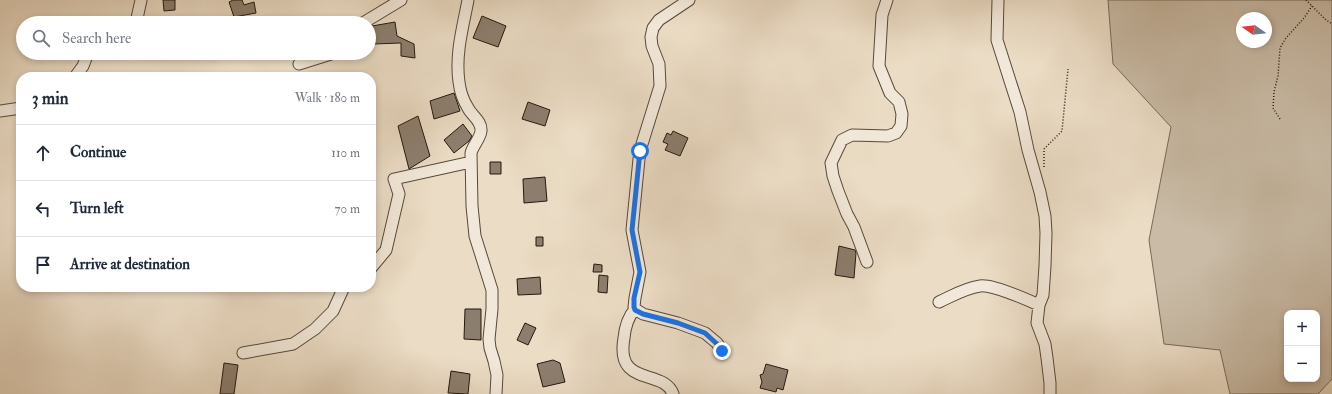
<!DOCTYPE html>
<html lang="en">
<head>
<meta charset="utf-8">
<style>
  body { margin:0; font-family:"IM FELL Double Pica",serif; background:#f2f2f3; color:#1f2937 }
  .controls { position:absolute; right:12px; bottom:12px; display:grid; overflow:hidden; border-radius:8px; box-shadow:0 2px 6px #0003 }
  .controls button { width:36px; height:36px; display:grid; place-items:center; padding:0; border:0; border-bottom:1px solid #e0e1e3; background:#fff; color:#1f2937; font:20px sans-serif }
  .compass { position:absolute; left:1236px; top:12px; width:36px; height:36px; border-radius:50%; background:#fff; box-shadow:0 2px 6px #0003; rotate:284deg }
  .stop { position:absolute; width:12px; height:12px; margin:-9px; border:3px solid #1a73e8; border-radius:50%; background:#fff }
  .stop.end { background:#1a73e8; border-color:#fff; box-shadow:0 1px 4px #0008 }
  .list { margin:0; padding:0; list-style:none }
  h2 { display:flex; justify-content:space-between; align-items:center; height:52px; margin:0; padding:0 16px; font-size:17px }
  h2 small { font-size:13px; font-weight:400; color:#747a83 }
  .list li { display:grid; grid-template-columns:26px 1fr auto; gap:12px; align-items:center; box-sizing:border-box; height:56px; padding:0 16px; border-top:1px solid #e0e1e3 }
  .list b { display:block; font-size:15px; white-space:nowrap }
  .list em { font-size:13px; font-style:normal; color:#747a83 }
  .icon { flex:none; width:22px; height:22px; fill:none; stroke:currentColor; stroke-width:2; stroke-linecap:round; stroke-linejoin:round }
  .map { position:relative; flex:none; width:1332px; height:394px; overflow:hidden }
  .search { position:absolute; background:#fff; box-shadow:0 2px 6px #0003; left:16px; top:16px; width:360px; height:44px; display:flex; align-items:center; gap:10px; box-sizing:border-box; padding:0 14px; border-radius:22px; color:#747a83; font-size:15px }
  .panel { position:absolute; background:#fff; box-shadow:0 2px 6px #0003; left:16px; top:72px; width:360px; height:220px; border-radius:16px }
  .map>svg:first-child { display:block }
  .green { fill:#c9bba6; stroke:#776a5a; fill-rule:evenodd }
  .building { fill:#8c7e6e; stroke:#25180f }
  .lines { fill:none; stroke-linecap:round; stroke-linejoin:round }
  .street-casing { stroke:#56493c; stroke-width:13 }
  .path { stroke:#25180f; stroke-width:1.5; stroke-dasharray:1 2; stroke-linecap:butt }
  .street { stroke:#f2e8d9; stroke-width:11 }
  .route { stroke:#1a73e8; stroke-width:5 }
</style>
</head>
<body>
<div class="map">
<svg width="1332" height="394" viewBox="0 0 1332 394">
  <rect width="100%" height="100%" fill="#ebdcc5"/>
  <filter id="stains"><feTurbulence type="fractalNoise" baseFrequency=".005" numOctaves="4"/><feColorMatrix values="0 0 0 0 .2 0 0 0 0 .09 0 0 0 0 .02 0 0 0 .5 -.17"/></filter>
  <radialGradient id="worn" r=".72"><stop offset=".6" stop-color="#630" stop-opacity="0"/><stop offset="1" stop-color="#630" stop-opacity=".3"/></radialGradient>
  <path class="green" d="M1108,0h224v379l-14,15h-88l-10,-44 -56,-6 -15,-104 22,-113 -58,-63zM1242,18h24v24h-24zM1287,313h30v66h-30z"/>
  <path class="building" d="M163,0h12v10l-11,1z
    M233,0h9l2,5 10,-3 2,11 -22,4 -5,-15z
    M482,16l24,10 -8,21 -25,-9z
    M395,22l2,14 17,8 1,14 -14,-2v-13l-27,1 -2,-18z
    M454,93l6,18 -26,8 -4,-18z
    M528,102l22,8 -5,16 -23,-7z
    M418,116l12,40 -21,13 -11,-43z
    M463,124l9,12 -3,5 -15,12 -10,-13z
    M673,131l15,7 -8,18 -15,-6 3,-6 -5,-2 4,-9 4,2z
    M490,162h11v12h-11z
    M545,177l2,24 -23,2 -1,-24z
    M536,237h7v9h-7z
    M839,246l16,4 1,3 -2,25 -19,-3z
    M594,264l8,1v7h-9z
    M599,275l9,1 -1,17 -9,-1z
    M540,277l1,17 -23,1 -1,-16z
    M465,309h16v31l-17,-1z
    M525,323l11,5 -8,17 -11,-5z
    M553,360l7,3 5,19 -22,5 -6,-23z
    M224,363l14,2 -4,29h-14z
    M766,364l22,6 -5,20 -6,-2 -1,4 -16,-4 2,-6 -2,-7 3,-1z
    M451,371l19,3 -2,20 -20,-1z"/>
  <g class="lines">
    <defs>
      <path id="street" d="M468,0c-5,27 -13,54 -9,82 1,9 4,18 9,26 4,8 14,13 13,23 -1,8 -8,14 -10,22l1,53 3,30 17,54v19l-3,30 1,9 4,13 3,14 -1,19
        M689,0l-30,20 -6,8 -2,9 1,9 7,18 1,22 -18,58 -3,15 -7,71 8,42 -5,26 -1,9 1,2 8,5 35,9 27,10 12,10 5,8
        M998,0l-1,40 23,72 8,38 12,42 5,24 1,17 -1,33 -2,29 -4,10 -2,18 8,21 2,14 3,25v11
        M136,23l5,-23
        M363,23l38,-23
        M299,64l35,-11
        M75,77l8,-11 5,-13
        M0,111l21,-3
        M867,262l-13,-35 -7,-13 -9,-23 -5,-15 -2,-13 11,-23 10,-5 36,1 8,-3 5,-7 1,-12 -3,-12 -9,-9 -11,-27 3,-51 5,-15
        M371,268l15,-18 13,-56 -5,-15 77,-17
        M939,302c13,-6 26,-14 41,-16 11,-2 48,14 59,19
        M635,309c-7,8 -10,18 -11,29 -9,50 40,30 49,56
        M243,353l50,-9 22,-15 18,-18 11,-24"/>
    </defs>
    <use href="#street" class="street-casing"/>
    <path class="path" d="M1306,0l19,19 7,5
      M1280,119l-7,-11 1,-16 4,-16 2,-28 6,-10 18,-20 8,-12
      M1044,167v-18l18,-18 6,-62"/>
    <use href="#street" class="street"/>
  </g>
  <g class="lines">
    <path class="route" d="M640,151l-8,79 8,42 -6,26v9l1,3 8,4 35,9 27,10 12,11 5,7"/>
  </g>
  <rect width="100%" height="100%" filter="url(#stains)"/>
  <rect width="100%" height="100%" fill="url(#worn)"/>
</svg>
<div class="controls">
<button>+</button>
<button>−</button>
</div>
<svg class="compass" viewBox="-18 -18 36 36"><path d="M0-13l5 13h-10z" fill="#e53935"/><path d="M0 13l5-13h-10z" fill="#747a83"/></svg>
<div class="stop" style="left:640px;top:151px"></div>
<div class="stop end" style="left:722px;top:351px"></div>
<div class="search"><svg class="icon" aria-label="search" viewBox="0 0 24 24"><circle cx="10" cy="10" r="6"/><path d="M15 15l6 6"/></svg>Search here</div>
<section class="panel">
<h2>3 min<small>Walk · 180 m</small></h2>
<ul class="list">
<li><svg class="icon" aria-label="ahead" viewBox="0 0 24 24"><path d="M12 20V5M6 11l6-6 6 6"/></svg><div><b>Continue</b></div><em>110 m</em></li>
<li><svg class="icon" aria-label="left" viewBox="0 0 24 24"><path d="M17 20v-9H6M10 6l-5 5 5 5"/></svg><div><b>Turn left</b></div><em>70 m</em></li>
<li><svg class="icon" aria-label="arrive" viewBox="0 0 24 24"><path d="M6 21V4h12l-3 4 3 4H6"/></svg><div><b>Arrive at destination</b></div></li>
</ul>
</section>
</div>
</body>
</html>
